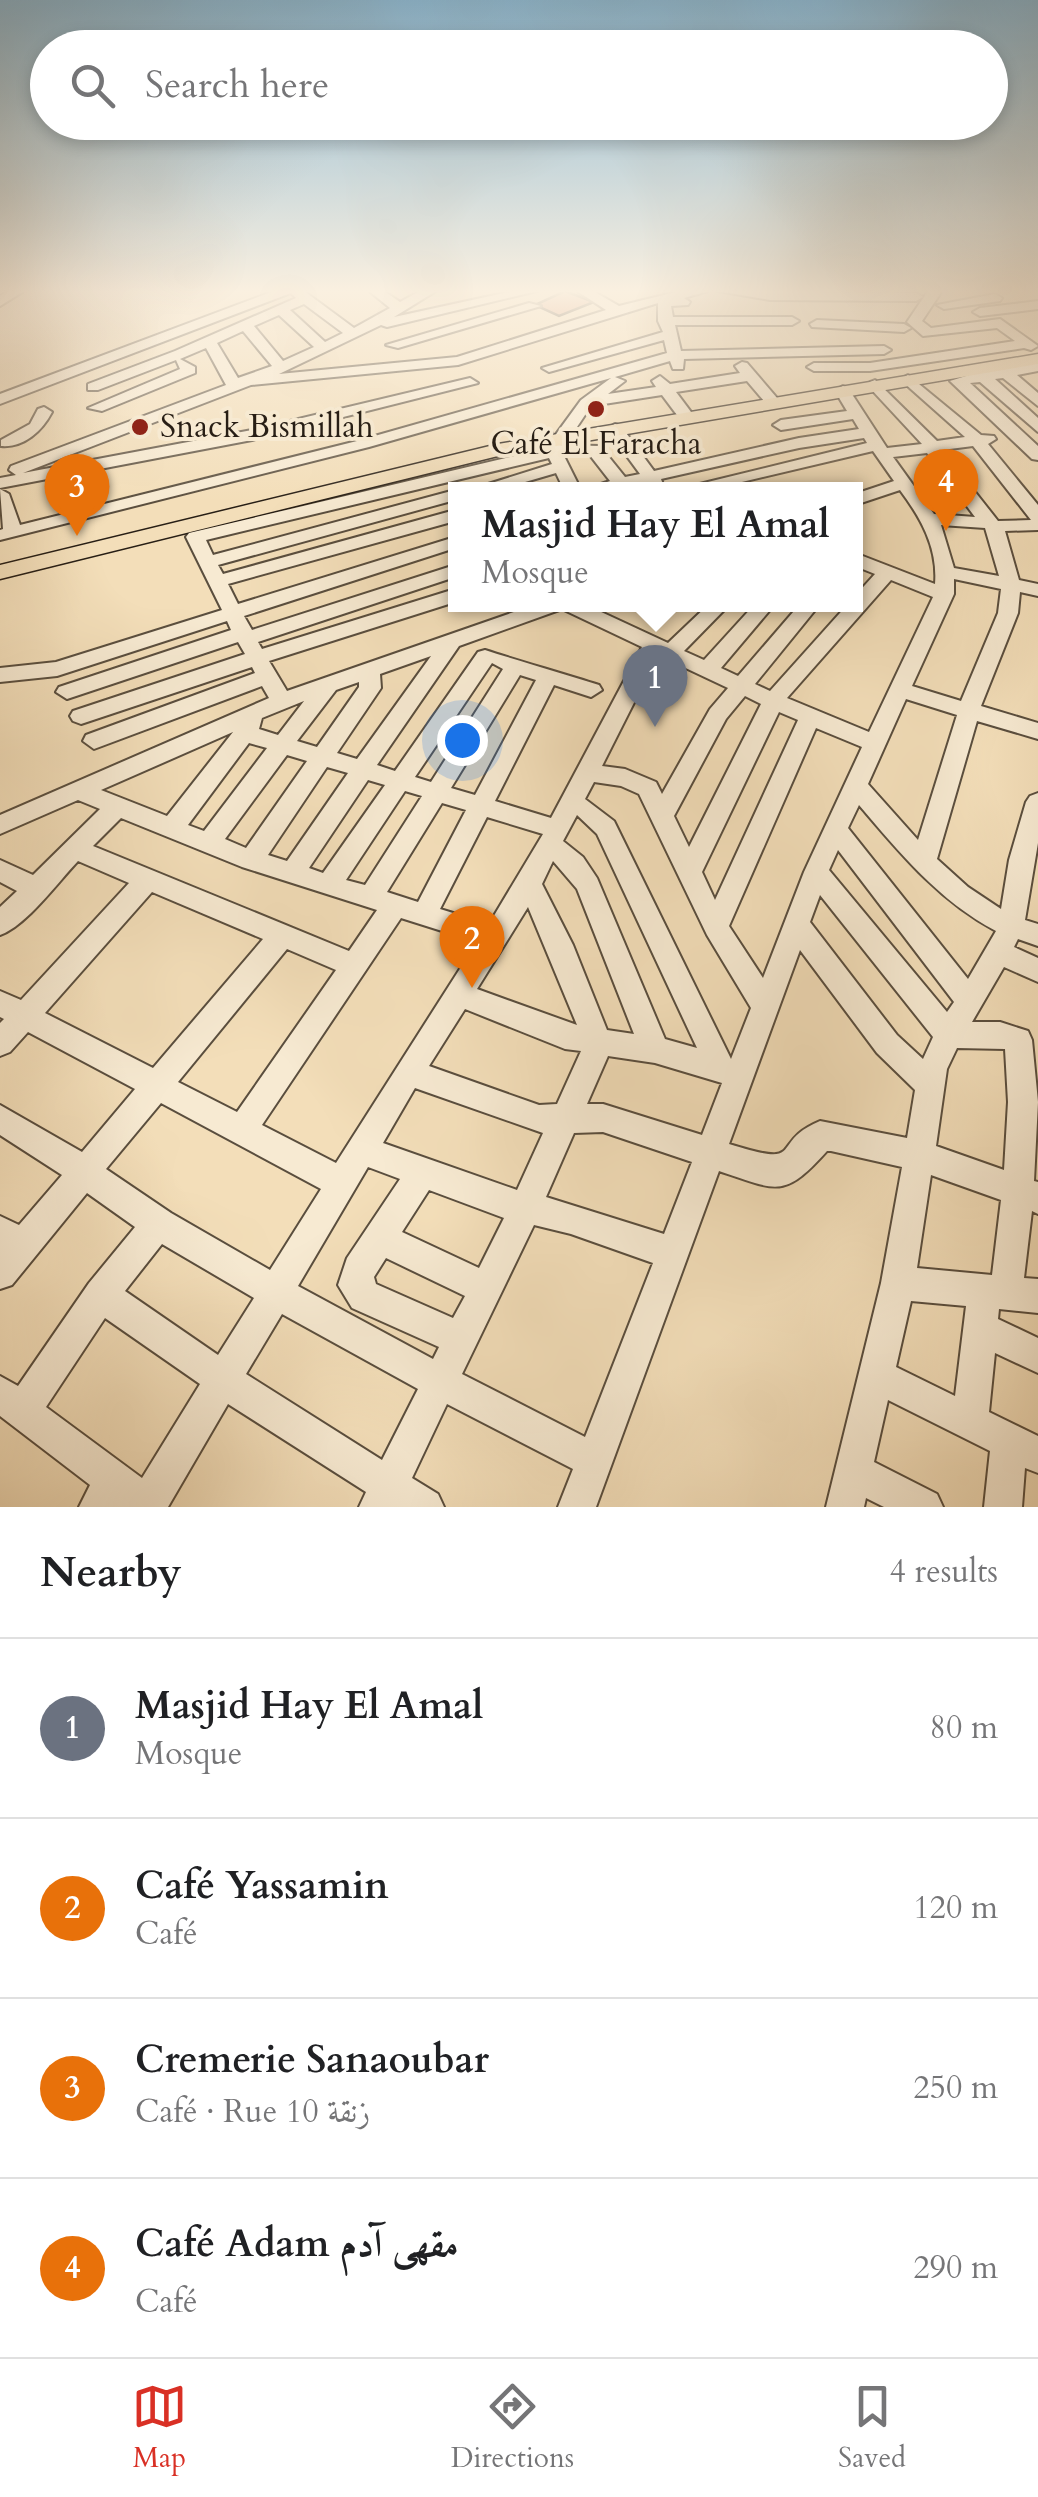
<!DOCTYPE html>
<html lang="en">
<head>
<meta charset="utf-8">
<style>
  body { margin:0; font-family:Cardo,Amiri,serif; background:#f6f6f6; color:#202124 }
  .you { position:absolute; left:462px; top:740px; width:35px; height:35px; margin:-25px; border:8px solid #fff; border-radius:50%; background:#1a73e8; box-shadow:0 0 0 15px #1a73e833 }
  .badge { display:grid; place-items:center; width:65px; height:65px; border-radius:50%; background:#d93025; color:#fff; font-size:32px; font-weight:700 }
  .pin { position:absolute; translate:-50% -82px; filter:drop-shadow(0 2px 5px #0008) }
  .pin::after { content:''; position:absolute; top:52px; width:35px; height:30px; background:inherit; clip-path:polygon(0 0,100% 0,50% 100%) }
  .popup { position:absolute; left:448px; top:482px; width:415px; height:130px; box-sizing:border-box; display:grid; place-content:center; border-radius:0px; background:#fff; filter:drop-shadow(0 2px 8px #0005); font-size:32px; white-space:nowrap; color:#757577 }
  .popup b { font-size:38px; color:#202124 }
  .popup::after { content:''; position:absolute; left:50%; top:100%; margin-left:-20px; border:20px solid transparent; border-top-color:#fff }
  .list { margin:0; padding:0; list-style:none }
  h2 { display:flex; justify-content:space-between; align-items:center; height:130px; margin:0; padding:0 40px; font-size:42px }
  h2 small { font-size:32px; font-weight:400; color:#757577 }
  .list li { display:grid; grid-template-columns:65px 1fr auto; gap:30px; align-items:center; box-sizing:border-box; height:180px; padding:0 40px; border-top:2px solid #e0e0e0 }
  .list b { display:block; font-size:38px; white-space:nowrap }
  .list p { margin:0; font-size:32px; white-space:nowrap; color:#757577 }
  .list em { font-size:32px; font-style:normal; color:#757577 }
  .icon { flex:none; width:55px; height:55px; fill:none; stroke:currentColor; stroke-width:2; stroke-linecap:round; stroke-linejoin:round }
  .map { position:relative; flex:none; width:1038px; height:1507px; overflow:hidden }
  .search { position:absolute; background:#fff; box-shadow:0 5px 15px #0003; left:30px; right:30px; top:30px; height:110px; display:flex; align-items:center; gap:25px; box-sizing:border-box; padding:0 35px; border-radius:55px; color:#757577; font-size:38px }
  .sheet { height:850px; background:#fff }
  nav { display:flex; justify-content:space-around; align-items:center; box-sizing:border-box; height:140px; border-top:2px solid #e0e0e0; background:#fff; font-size:28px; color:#757577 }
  nav a { display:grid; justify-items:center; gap:5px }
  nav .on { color:#d93025 }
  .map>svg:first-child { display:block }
  .building { fill:#d88d6f; stroke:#271e15; stroke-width:2.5 }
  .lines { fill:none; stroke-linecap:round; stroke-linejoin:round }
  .minor-casing { stroke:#5a4e3e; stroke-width:4 }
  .major-casing { stroke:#271e15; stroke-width:3 }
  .minor { fill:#f7ead2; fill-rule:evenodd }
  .major { fill:#f3deb9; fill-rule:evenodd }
  .poi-dot { fill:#8f2418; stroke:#f7ead2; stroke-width:4 }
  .labels { text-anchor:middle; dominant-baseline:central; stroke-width:8; stroke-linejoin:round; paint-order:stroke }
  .far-poi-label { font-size:32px; fill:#271e15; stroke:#f7ead2; text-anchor:start }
</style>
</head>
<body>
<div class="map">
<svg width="1038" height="1507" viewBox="0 0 1038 1507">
  <rect width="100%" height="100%" fill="#f3deb9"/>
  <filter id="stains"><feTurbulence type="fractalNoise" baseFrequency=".002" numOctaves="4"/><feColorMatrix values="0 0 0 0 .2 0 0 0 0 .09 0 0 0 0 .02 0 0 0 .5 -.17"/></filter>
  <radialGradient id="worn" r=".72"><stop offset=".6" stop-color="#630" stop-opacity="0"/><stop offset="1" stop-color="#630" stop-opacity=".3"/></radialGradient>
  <path class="building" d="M565,291l29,11 -35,14 -24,-11z"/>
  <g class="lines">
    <defs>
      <path id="minor" d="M8,291h16l-24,15v-10z
        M274,291h30l50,37 36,-20 -21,-17h15l16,11 20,-11h16l-42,26 119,-26h24l-150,36 -6,-2 -102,49 178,-17 149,-47 -29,-19h16l26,15 61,-15h28l-24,7 6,4 -2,3 -17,1 2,11h119l7,4 -7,4h-117l6,26 203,-5 7,4 -7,4 -200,5 -1,10h-10l-3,-8 -55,16 10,4 -17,13 48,-7 -4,-6 8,-5 10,8 70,-11 -5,-7 7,-4 5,1 30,35 -13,3 -17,-20 -71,11 15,20 -8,5 -6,-2 -15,-20 -71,11 -24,36 -8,3 41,1 25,31 15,-3 -33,-45 8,-5 6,2 33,45 145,-33 60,-9 -6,-10 -72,11 -8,-5 8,-5 66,-9 -12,-20 8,-5 5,2 39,60 35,-4 -52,-56v-6l5,-2 62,61 28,-4 -62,-55 -2,-3 7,-4 73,60 13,1 2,3 -8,5 50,61v25l-33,1 14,49 19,4v12l-18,-4 -2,21 -37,93 57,17v16l-61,-18 -40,138 31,28 33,22 8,-49 17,-58 4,-6 8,-3v50l-13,77 13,4v22l-20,-7 -4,8 24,11v24l-34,-15 -32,55h28l28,9 4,9 6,62 -4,79 4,1v32l-6,-3 -8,67 14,1v34l-39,-4 -1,10 40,19v35l-43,-20 -6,59 49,24v37l-13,-5 -3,39h-38l6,-56 -102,-51 -14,62 63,32 6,13h-59l-18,-9 -2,9h-38l55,-224 21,-116 -71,-16h-4c-44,49 -50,39 -108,20l-123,336h-38l15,-38 -126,-65 -35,74 26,16 6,13h-85l7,-15 -138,-88 -60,103h-89l11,-22 -90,-69v-40l18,10 71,-103 46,-56 -48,-34 -75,92 -12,4v-73l19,9 43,-50 -62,-40v-30l82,47 53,-63 -107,-57 -18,20 -10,4v-33l4,-4 -4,-2v-26l21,9 108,-117 -51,-22c-20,21 -52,65 -78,74v-28l17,-16 -17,-9v-22l33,15 67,-66 -22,-9 -78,34v-19l269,-117 -7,-12 -168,63 -11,-8 3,-6 169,-62 -3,-6 -171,57 -8,-3 -3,-5 3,-5 172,-57 -7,-12 -171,57 -11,-7 3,-5 172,-57 -4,-9 -170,55 -57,6v-14l56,-6 166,-52 -36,-73 3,-4 355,-84 -7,-15 2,-3h12l3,6 27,-37 30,-22 -242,69 -369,93v-10l3,-1 -3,-40 9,5 11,31 337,-84 310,-88 -3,-13 -115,32 -7,-4 121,-36 -5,-11v-18l-200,62 -207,20 -228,88 229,-43 218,-52 8,5 -226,57 -252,48v-10l16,-3 -7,-5 2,-4 215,-81 -20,-37 -26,11 15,8v6l-93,38 -14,-3 92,-39 -4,-9 -78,30h-10v-6l87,-33 121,-53 -5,-5 -291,111v-10zM304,304l39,29 -18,9 -35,-32zM279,315l35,32 -31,14 -29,-35zM243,331l29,35 -34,12 -21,-35zM864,438l3,5 -192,47h33l165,-39 21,30 -39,13v11l45,-15c21,28 38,58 35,94l-80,-31v13l20,8 -20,22v8h-7l-78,87 -15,-7 65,-80h-20l-62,72 -17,-8 54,-64h-20l-51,56 -20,-9 46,-47h-21l-41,39 -84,-39h-47l-250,87 -18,-30 186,-59v-13l-193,60 -4,-7 197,-65v-12l-203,65 -8,-14 211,-68v-11l-217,67 -10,-20 227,-63v-11l-232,64 -5,-9 237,-65v-10l-242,65 -7,-15 343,-82 3,6 -83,26h29l58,-17 8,17h17l-18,-36h26l21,27 -27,9h51l-2,-4 14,-3 5,7h14l-4,-11 138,-31zM973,446l58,74 -33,1 -56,-71zM927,453l48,64 -41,-3 -41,-57zM941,525l44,3 14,48 -45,-8zM954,579l47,10 -3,24 -37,88 -49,-15 42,-92zM891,580l42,17 -64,135 -82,-34zM562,609l80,38 -91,171 -56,-17 59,-116 37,12 11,-7 -3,-5c-38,-12 -80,-24 -114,-35l-7,2 -83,119 -18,-6 82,-119zM658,655l70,33 -18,21 -48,85 -6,-12 -31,-13 -23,-3zM431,656l-74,103 -20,-6 44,-65 -1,-14zM492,663l11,6 -72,113 -16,-5zM520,675l16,5 -61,115 -24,-7zM359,682v5l-42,60 -20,-6 39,-51zM745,696l16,8 -72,143 -15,-31 52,-97zM906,699l51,16 -39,125 -50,-56zM304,701l-26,34 -19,-6 3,-11zM779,712l19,8 -83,180 -13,-28zM816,728l46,19 -58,125 -41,106 -34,-52zM233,732l-66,84 -66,-26zM249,743l18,5 -63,83 -16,-6zM287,755l20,6 -61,87 -21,-9zM327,767l21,6 -61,88 -19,-6zM368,780l17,5 -62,88 -14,-5zM594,782l27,4 18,8 68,141 44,73 -20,51 -117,-238 -29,-22zM405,791l17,5 -57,89 -19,-5zM442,803l24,7 -48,92 -31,-10zM859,805c41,48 80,96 137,126l-28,48 -120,-151zM577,815l20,19 100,214 -32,-9 -68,-161 -14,-21 -20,-16zM487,817l56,17 -54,90 -49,-15zM121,818l121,49 135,43 -28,41 -256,-105zM838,850l116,152 -7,10 -118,-142zM553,861l24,28 57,145 -27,-4 -34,-85 -31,-61zM152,892l111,47 -110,129 -108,-55zM820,895l113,142 -10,22 -26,-24 -87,-113zM528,907l49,118 -100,-36zM401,918l76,24 -141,221 -74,-38zM287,949l49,21 -99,142 -59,-30zM800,950l77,103 38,37 -8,48 -87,-17c-53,22 -11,48 -91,23zM465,1009l100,40 16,2 -24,53 -18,1 -110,-39zM957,1048l48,1 3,53 -4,68 -68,-24 11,-77zM608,1056l47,7 67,20 -20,52 -99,-31h-16zM415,1088l128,45 -26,57 -134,-47zM161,1103l160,86 -51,81 -99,-57 -65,-44zM603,1132l89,30 -28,72 -118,-37 28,-64zM368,1167l32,12 -53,79 -9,27 14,23 87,39 -6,12 -135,-73zM931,1175l70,25 -9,75 -75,-7zM429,1190l75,28 -25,50 -77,-36zM534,1225l37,9 82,29 -68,174 -123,-63zM162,1244l92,54 -36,57 -93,-64zM386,1258l79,38 -12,22 -77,-34 -2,-7zM911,1301l55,5 -11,90 -59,-29zM282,1314l136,75 -36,71 -136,-86zM105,1318l95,66 -58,94 -96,-71z
        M718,291l198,2 7,4 -7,4 -146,-1z
        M928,291h14l-20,30 9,7 69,-9 38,27 -7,4 -7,-2 -154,23h-56l-7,-4 7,-4h56l145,-22 -18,-13 -74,8 -16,-14z
        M995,294l7,4 -2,3 -56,8 -7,-4z
        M1038,301v8l-58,7 -7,-4 7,-4z
        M529,303l12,3 -143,42 -12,-3z
        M817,320l87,4 7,4 -7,4 -92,-5 -2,-3z
        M1038,363v8l-21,4 21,18v13l-35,-28 -8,1 43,39v14l-58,-50 -10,1 68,63v14l-6,-1 -82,-78 32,-10z
        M44,407l8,5c-10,19 -28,36 -51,34v-6l29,-16 8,-15z"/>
      <path id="major" d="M1038,354v10l-540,92 -498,123v-14l498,-121z"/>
    </defs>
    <use href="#minor" class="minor-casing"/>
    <use href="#major" class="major-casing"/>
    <use href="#minor" class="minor"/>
    <use href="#major" class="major"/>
  </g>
  <linearGradient id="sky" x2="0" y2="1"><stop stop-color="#89b7d3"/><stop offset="0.58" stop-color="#faf0e0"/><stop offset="1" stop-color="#faf0e0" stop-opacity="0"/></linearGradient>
  <rect width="1038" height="502" fill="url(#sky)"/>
  <g class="poi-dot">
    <circle cx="596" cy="409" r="10"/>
    <circle cx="140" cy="427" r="10"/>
  </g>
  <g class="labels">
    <g class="far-poi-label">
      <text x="160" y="427">Snack Bismillah</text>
      <text x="596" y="444" text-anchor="middle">Café El Faracha</text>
    </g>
  </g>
  <rect width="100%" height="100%" filter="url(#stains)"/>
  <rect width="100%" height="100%" fill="url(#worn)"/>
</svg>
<div class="you"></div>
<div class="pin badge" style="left:655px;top:727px;background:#6b7280">1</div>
<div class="popup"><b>Masjid Hay El Amal</b>Mosque</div>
<div class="pin badge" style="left:472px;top:988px;background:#e8710a">2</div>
<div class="pin badge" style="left:77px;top:536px;background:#e8710a">3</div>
<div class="pin badge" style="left:946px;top:531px;background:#e8710a">4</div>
<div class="search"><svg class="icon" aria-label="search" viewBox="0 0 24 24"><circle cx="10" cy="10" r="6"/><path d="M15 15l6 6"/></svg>Search here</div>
</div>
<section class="sheet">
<h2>Nearby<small>4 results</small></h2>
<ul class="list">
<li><span class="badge" style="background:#6b7280">1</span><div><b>Masjid Hay El Amal</b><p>Mosque</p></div><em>80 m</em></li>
<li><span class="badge" style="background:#e8710a">2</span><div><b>Café Yassamin</b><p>Café</p></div><em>120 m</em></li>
<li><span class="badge" style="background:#e8710a">3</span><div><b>Cremerie Sanaoubar</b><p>Café · Rue 10 زنقة</p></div><em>250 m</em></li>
<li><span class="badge" style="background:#e8710a">4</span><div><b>Café Adam مقهى آدم</b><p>Café</p></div><em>290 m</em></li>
</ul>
</section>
<nav>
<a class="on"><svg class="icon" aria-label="map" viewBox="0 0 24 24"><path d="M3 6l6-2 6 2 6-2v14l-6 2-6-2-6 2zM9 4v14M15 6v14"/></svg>Map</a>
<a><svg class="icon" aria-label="directions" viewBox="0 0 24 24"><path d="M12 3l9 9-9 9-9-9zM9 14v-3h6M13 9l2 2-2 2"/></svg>Directions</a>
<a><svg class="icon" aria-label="saved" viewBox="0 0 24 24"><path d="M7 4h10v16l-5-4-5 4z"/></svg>Saved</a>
</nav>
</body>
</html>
